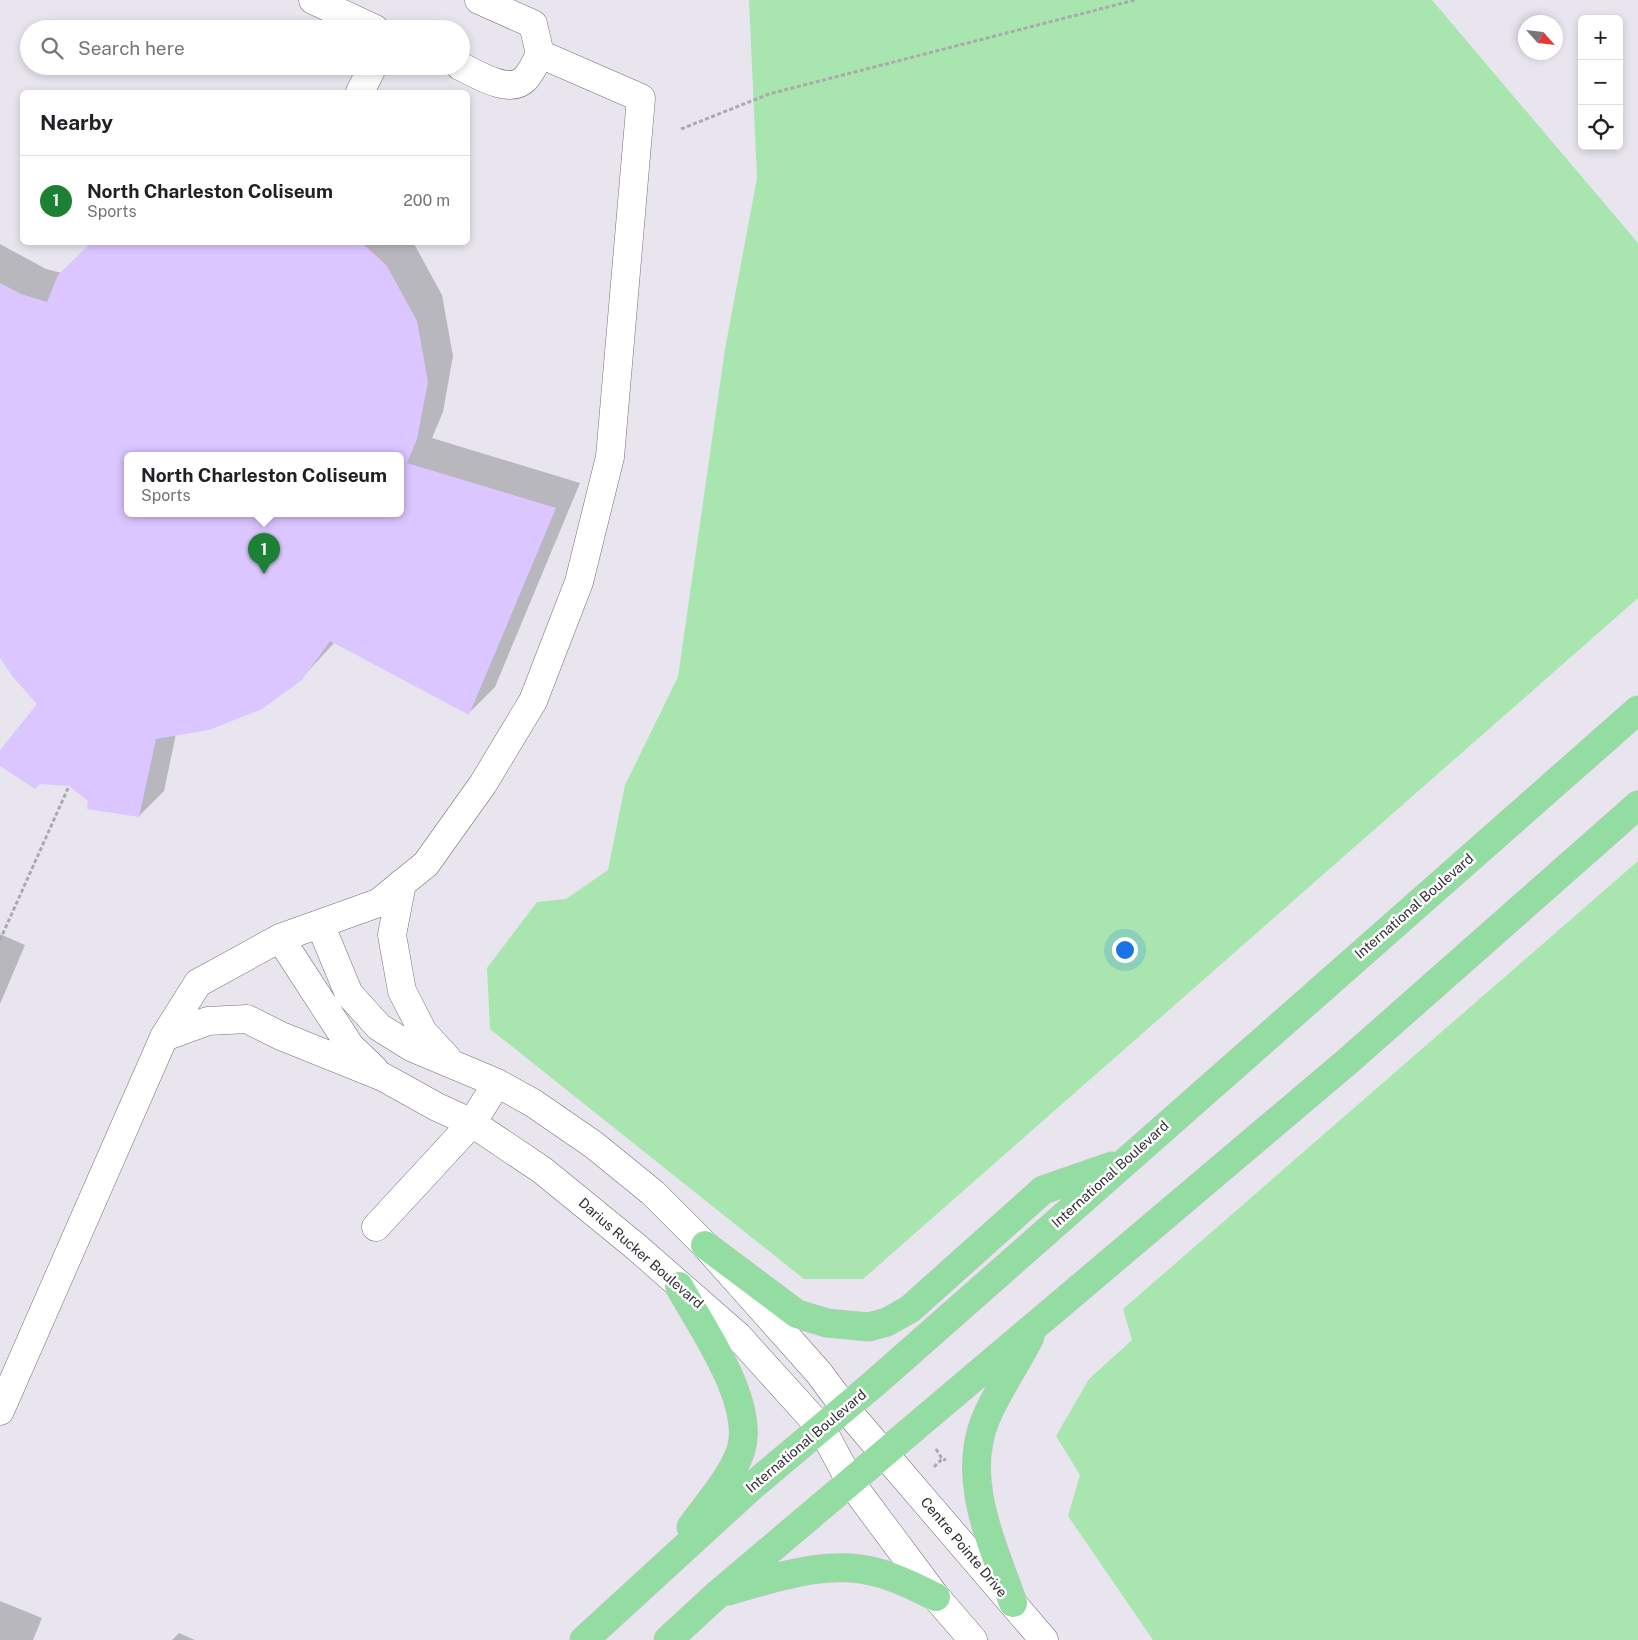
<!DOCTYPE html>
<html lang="en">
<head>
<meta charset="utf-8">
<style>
  body { margin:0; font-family:"Public Sans",sans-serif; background:#f6f6f6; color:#202124 }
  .controls { position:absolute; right:15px; top:15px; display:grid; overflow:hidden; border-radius:8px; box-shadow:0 2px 8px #0003 }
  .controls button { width:45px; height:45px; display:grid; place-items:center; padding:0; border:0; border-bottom:1px solid #e0e0e0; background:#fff; color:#202124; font:25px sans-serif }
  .compass { position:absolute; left:1518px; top:15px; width:45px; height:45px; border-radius:50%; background:#fff; box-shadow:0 2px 8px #0003; rotate:117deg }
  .you { position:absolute; left:1124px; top:949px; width:18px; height:18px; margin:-12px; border:4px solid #fff; border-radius:50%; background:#1a73e8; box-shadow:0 0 0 8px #1a73e833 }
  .badge { display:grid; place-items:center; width:32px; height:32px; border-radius:50%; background:#1d8135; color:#fff; font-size:16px; font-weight:700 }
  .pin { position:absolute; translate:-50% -41px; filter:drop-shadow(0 1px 2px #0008) }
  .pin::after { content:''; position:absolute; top:26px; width:18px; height:15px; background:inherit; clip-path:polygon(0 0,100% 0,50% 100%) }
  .popup { position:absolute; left:124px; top:452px; width:280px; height:65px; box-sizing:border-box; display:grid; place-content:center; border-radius:8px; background:#fff; filter:drop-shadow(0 1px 4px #0005); font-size:16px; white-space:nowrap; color:#757577 }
  .popup b { font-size:19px; color:#202124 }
  .popup::after { content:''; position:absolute; left:50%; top:100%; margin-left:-10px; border:10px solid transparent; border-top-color:#fff }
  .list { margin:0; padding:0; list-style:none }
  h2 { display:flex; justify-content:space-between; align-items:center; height:65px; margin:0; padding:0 20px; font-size:21px }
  h2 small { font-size:16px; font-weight:400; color:#757577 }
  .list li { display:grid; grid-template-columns:32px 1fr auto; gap:15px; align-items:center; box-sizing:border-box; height:90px; padding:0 20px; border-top:1px solid #e0e0e0 }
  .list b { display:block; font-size:19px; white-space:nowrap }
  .list p { margin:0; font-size:16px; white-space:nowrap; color:#757577 }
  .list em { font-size:16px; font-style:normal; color:#757577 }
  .icon { flex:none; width:28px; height:28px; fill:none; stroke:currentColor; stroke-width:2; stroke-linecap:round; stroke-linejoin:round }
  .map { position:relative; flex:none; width:1638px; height:1640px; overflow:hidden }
  .search { position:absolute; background:#fff; box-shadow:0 2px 8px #0003; left:20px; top:20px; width:450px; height:55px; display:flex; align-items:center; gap:12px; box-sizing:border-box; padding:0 18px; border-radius:28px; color:#757577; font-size:19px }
  .panel { position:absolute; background:#fff; box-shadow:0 2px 8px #0003; left:20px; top:90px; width:450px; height:155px; border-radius:8px }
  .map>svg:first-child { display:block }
  .green { fill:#a9e6af }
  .shadow { fill:#0003; fill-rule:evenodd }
  .building { fill:#dcc6ff; fill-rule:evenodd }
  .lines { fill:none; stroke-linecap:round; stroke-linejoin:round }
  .minor-casing { stroke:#747179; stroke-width:29 }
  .major-casing { stroke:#c5c4c6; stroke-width:29 }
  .path { stroke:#aba8af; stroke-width:3; stroke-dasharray:4 2.5; stroke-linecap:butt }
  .minor { stroke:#fff; stroke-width:28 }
  .major { stroke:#94dda2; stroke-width:28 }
  .labels { text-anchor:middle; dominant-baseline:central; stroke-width:5; stroke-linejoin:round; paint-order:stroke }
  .street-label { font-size:14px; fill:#302e32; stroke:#fff }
</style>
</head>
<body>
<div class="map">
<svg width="1638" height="1640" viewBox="0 0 1638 1640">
  <rect width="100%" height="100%" fill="#e8e5ee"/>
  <path class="green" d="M749,0h683l206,243v355l-775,681h-59l-314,-250 -3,-61 50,-66 29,-3 42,-29 17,-85 53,-108 47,-328 32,-171z
    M1638,861v779h-485l-85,-124 12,-41 -24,-39 33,-57 43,-39 -9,-31z"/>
  <path class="shadow" d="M93,242h320l29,53 11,61 -10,56 -11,26 148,45 -85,204 -26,26 -134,-71 -34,37 -125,55 -12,57 -25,25 -49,-15 -20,-16 -70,-21v-12l39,-48 -39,-48v-412l46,25 16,4zM128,455h272v58h-272z
    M0,934l25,11 -25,59z
    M0,1601l42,17 -9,22h-33z
    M179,1633l16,7h-23z"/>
  <path class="building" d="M92,242h269l26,24 30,55 11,61 -11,57 -10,24 149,45 -87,207 -139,-74 -28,39 -40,29 -53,21 -53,9 -17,78 -52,-8 1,-8 -19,-15 -29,-2 -5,5 -35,-23v-16l37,-46 -25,-28 -12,-18v-375l21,11 26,8 11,-27zM128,455h272v58h-272z"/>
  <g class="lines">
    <defs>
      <path id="minor" d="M313,0l62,29
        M460,66c17,8 50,30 66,12 6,-7 10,-16 14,-24
        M360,92l13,-26
        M402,883l-10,52 10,56 21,41 24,26
        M320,924l29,70 30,33 32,20 86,36 36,20 61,42 59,48 52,52 114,128 26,35 199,232
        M280,938l70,108 24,23
        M164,1037l44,-16 39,-2 34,17 102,41 54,30 35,16 70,47 92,75 104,91 84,93 29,54 85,114 37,43
        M376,1227l96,-104 25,-40
        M0,1411l164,-374 34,-54 82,-45 98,-35 48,-39 57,-80 50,-83 46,-119 31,-125 31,-359 -101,-44 -7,-30 -54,-24"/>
      <path id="major" d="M705,1245l92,69 30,9 42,4 18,-5 23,-13 133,-119 69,-24
        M679,1286c23,42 76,115 62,164 -8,25 -34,55 -50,77
        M728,1591c47,-13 102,-33 151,-18 20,5 38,15 57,24
        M1013,1603c-20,-58 -53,-124 -27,-185 12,-28 30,-54 44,-81
        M584,1640l167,-153 126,-106 761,-671
        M668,1640l51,-47 629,-532 290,-256"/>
    </defs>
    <use href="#minor" class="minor-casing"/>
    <use href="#major" class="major-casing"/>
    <path class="path" d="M681,129l88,-35 366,-94
      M0,940l69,-154
      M936,1449l6,10 4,1
      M934,1467l8,-8"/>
    <use href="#minor" class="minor"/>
    <use href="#major" class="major"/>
  </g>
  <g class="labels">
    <g class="street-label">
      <text transform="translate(1414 906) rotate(-41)">International Boulevard</text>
      <text transform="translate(1110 1174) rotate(-42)">International Boulevard</text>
      <text transform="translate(641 1253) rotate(41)">Darius Rucker Boulevard</text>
      <text transform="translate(806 1441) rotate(-40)">International Boulevard</text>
      <text transform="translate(964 1547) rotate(50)">Centre Pointe Drive</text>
    </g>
  </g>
</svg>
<div class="controls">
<button>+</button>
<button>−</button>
<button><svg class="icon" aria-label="locate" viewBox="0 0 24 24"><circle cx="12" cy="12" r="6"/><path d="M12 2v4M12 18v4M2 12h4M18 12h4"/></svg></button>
</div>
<svg class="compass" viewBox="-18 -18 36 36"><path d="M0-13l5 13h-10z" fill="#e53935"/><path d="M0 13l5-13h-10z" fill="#757577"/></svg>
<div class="you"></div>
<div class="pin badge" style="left:264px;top:574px">1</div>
<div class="popup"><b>North Charleston Coliseum</b>Sports</div>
<div class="search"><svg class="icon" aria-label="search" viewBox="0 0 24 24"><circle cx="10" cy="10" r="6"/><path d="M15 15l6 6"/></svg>Search here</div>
<section class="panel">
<h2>Nearby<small></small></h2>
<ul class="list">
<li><span class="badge">1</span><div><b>North Charleston Coliseum</b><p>Sports</p></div><em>200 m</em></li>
</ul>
</section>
</div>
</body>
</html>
